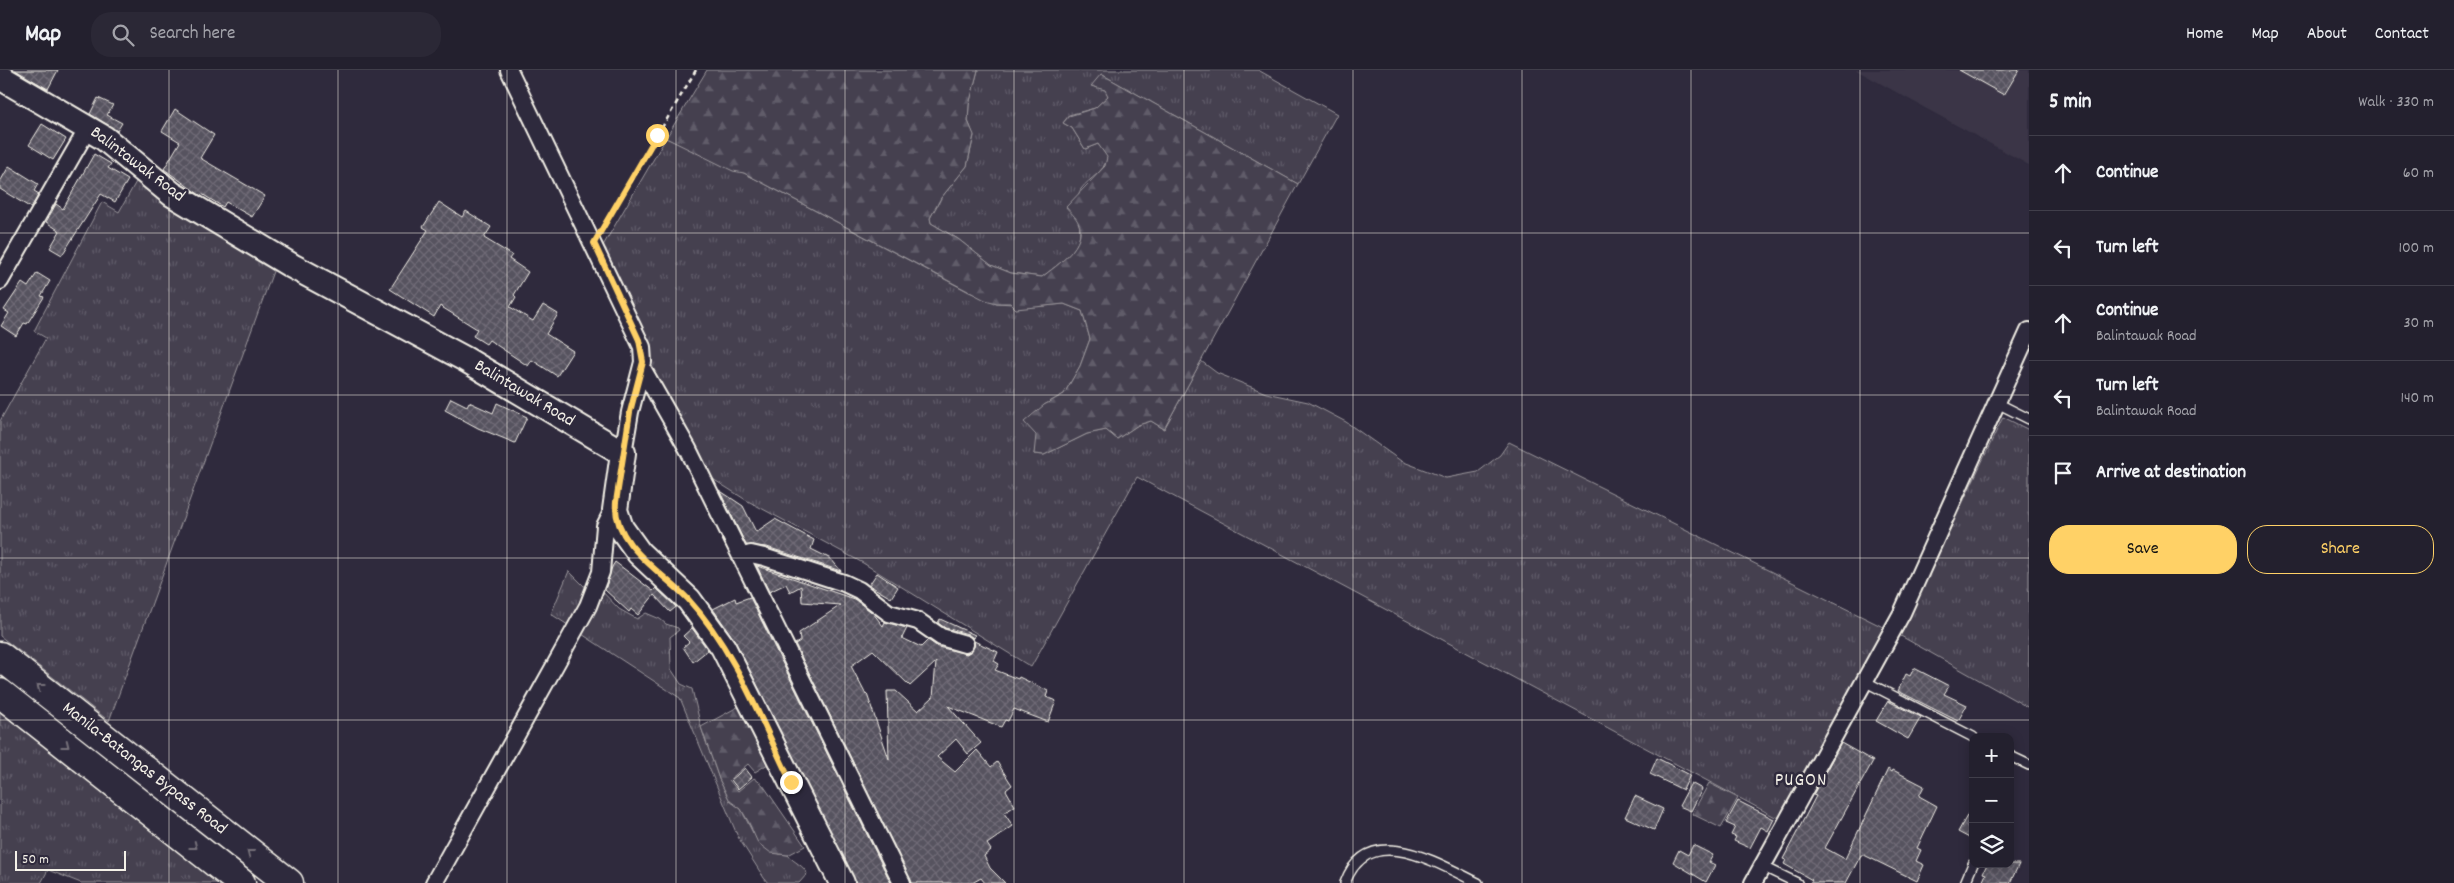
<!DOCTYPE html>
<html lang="en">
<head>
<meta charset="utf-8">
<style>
  body { margin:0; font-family:Dekko,sans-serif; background:#2b2836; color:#f1f3f6 }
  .controls { position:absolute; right:15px; bottom:15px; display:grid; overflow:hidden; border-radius:10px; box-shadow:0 2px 12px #0003 }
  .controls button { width:45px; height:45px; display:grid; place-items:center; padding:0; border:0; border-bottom:1px solid #403e4a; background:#23202e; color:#f1f3f6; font:25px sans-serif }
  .scale { position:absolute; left:15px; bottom:12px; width:111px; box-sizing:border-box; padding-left:5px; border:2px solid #f4f1e8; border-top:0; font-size:14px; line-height:18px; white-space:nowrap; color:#f4f1e8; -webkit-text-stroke:4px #2f2a3d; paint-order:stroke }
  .stop { position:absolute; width:15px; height:15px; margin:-11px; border:4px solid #ffd166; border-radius:50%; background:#fff }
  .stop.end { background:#ffd166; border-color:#fff; box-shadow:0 1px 5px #0008 }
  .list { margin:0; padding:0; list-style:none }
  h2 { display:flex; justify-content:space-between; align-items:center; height:65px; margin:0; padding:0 20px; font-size:21px }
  h2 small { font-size:16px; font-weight:400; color:#a3a3aa }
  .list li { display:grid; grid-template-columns:32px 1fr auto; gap:15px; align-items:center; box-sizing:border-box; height:75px; padding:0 20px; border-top:1px solid #403e4a }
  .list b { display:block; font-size:19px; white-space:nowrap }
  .list p { margin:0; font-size:16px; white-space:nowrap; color:#a3a3aa }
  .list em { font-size:16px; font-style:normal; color:#a3a3aa }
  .actions { display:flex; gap:10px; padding:15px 20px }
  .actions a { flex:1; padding:11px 0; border:1px solid #ffd166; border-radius:20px; text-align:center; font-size:18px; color:#ffd166 }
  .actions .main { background:#ffd166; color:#111 }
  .icon { flex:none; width:28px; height:28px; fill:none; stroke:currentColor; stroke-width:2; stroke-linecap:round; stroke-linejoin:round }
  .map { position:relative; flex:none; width:2029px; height:813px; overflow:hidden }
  header { display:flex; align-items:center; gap:30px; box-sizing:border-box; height:70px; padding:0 25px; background:#23202e; border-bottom:1px solid #403e4a }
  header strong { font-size:24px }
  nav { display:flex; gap:28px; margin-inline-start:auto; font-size:18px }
  .search { width:350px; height:45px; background:#2b2836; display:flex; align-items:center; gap:12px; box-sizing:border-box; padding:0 18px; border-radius:20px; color:#a3a3aa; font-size:19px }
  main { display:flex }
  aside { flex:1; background:#23202e }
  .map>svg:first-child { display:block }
  .built { fill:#3b3647 }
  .grass { fill:url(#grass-tufts); stroke:#9c989c }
  .forest { fill:url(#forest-firs); stroke:#9c989c }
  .building { fill:url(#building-cross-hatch); stroke:#f4f1e8; fill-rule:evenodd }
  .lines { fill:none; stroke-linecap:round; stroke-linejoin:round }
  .lane-casing { stroke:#f4f1e8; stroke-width:12 }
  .street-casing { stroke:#f4f1e8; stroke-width:20 }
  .secondary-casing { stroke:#f4f1e8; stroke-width:28 }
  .highway-casing { stroke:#f4f1e8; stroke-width:31 }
  .path { stroke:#f4f1e8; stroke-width:2.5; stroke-dasharray:5 4; stroke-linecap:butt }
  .lane { stroke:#2f2a3d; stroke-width:9 }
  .street { stroke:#2f2a3d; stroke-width:16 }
  .secondary { stroke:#2f2a3d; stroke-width:24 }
  .highway { stroke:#2f2a3d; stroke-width:28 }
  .oneway { stroke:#747079 }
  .route { stroke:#ffd166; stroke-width:6 }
  .grid { fill:none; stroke:#f4f1e8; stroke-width:1; stroke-opacity:0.55 }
  .labels { text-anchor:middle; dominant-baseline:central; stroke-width:5; stroke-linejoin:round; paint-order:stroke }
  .street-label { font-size:18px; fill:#f4f1e8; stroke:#2f2a3d }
  .neighbourhood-label { font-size:19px; letter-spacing:1px; fill:#f4f1e8; stroke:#2f2a3d }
</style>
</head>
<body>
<header>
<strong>Map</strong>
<div class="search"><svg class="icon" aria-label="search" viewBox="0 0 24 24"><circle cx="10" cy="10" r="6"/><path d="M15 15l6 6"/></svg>Search here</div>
<nav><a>Home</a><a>Map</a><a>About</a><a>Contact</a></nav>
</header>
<main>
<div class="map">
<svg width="2029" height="813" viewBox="0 0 2029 813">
  <defs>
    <pattern id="grass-tufts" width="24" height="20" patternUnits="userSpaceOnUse" patternTransform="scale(1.25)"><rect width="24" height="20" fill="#454050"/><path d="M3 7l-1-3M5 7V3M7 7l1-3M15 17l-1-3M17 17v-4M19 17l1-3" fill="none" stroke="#605c69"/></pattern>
    <pattern id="forest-firs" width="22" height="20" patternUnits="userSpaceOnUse" patternTransform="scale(1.25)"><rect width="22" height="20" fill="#454050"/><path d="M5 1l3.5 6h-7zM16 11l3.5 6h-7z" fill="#605c69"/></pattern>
    <pattern id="building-cross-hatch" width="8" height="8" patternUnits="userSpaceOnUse" patternTransform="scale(1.25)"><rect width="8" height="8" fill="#56525f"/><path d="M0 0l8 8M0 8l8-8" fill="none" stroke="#6f6b76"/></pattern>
  </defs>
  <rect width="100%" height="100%" fill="#2f2a3d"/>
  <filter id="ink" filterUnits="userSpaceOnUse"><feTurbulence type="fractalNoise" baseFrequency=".02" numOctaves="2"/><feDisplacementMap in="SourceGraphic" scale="10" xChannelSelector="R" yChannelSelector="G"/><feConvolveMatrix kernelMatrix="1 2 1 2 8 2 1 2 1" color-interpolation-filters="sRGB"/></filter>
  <g filter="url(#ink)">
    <path class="built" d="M1856,0h173v95z"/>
    <path class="grass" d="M978,0h280l79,44 -39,70 -197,-110 7,22 -13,12 -26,7 -6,8 9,5 13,21 13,-5 10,13c-5,17 -18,20 -27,32 -9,13 3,40 -3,53 -7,15 -24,25 -36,35l-31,-4 -20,-8 -33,-26 -27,-16 -1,-5 11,-20 26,-32 7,-30 -6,-15 1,-16z
      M666,68l78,35 225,119 28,11 47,3 20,-2 18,7 8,28 -10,27 -16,28 -20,11 -10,49 10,1 43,-21 19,-4 11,9 21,-14 13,-4 13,8 37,-68 16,12 49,20 42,9 38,20 55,39 45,17 32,-6 22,-17 9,-13 378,187 -64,108 -44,82 -642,-342 -106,190 -168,-104 -117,-63 -41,-26 -59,-110 -45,-115z
      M137,110l138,86 -166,455 -109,-85v-215l46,-83 -12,-7 68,-129 17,10z
      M2003,347l26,13v278l-130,-73 26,-52z
      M569,501l15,15 12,-1 23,24 18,10 9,-6 14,6 6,5 12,4 1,2 -9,7 1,32 10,15 11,5 9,38 18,52 11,22 11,8 12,24 26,21 9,1c6,8 16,10 19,19l-8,9h-31l-4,-5 -26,-41 -58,-139 -129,-84z
      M0,642l217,171h-136l-33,-13 -7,13h-41z"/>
    <path class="forest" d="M707,0h271l-9,35 -1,16 6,14 -7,31 -26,32 -11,20 1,5 27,16 33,26 20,8 31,4c15,-12 47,-32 36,-55 -2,-5 -8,-10 -12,-15l39,-41 2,-9 -9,-13 -13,5 -13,-21 -9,-5 6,-7 26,-8 13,-12 -3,-6 -14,-4 10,-12 197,110 -134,245 -13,-8 -13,4 -21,14 -11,-9 -19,4 -43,21 -10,-1 2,-19 -12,-13 20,-17 20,-11 16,-28 10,-27 -8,-28 -18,-7 -48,5 -6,-6h-13l-12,-3 -241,-127 -11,-2 -67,-33z
      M745,633l28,58 -18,11 -7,-8 -19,16 9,11 16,-13 9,7 42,61 -17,9 -17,-2 -13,-10 -10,-22 -7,-12 -11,-8 -11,-22 -18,-52z
      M1709,713l29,15 -17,30 -29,-14z"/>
    <path class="building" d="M15,0h43l-10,19z
      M1959,0h60l-15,25z
      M98,28l15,7 -6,10 15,8 -5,8 -27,-17z
      M175,39l39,26 -14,23 65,38 -13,21 -26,-15 -3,5 -21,-13 -1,2 -37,-27 16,-27 -18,-11z
      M42,54l24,15 -13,21 -24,-15z
      M94,84l17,10 -3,4 20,12 -13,22 -14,-8 -39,61 -12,-7 10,-17 -14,-9 10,-18 7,5z
      M9,96l29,18 -4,7 5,3 -8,14 -31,-19v-7z
      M439,132l23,15 4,-6 25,16 -7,11 28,17 -3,4 19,13 -14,23 2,2 -6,10 23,14 10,-16 15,9 -12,20 27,17 -16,25 -25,-16 -4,6 -39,-26 -3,4 -13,-8 4,-7 -37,-23 -6,11 -44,-28 38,-59 -5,-3z
      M37,203l13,8 -9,15 3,1 -17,27 -3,-1 -8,13 -15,-10 8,-13 -5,-3 18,-27 6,4z
      M451,328l16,8 2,-4 24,11 4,-10 30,14 -12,26 -37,-15 -33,-18z
      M719,420l24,16 13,26 19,-13 39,21 -3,9 20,10 10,12 -74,-24 -21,-2z
      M615,492l38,29 3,-3 20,19 -6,5 -16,-17 -16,20 -7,-6 -2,3 -24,-22 7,-23z
      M757,496l97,33 19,14 10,13 2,-4 22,6 -5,10 19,9 7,-7 10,7 29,7 7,-7v-6l24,11 -4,9 5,3 -4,6 23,9 1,-2 29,14 -2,6 10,4 -8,21 -34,-13 -6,12 -3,-1 -4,7 -53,-21 33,37 -13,11 -12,-15 -19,18 18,15 22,-22 14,17 6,-5 15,23 -6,5 9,16 -11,7 9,13 -26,18 4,6 -7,6 6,12 15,15h-20l-4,-5 -9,5h-60l-117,-239 5,-3 -1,-8 42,-28 -39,-3 -1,-16 -11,6 -4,-8 -17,8zM873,580l37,36 26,-24 -3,35 -15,14 -22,-20h-9l2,68 -22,-65 -1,1 -15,-29z
      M877,503l21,14 -7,11 -22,-13z
      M750,527l21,43 120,243h-35l-121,-242 -22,-32 22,-11 1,4z
      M940,549l35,16 -2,3 -5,-4 -23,-6 -7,-5z
      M692,558l16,22 -15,12 -10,-15 6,-5 -6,-6z
      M1914,598l35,18 -5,8 23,11 -9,16 -60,-30 8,-17 4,2z
      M1888,631l33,16 -13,22 -32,-18z
      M1841,673l32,18 -48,87 20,11 43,-90 4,3 1,-2 31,16 -5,10 18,10 -20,42 4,2 -5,11 8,4 -7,16 -53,-26h-3l-15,28h-36l2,-3 -28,-16 2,-4 -3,-1 33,-63 -3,-1z
      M1657,688l33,17 -7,15 -33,-16z
      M745,698l7,9 -14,12 -7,-9z
      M1691,713l11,6 -11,22 -12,-5z
      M1635,726l28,13 -9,21 -29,-13z
      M1738,731l36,18 -6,12 -7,-4 -11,21 -16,-7 2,-4 -5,-2 4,-8 -9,-4z
      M1973,735v35l-15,-8z
      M1693,775l20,10 -4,7 6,3 -9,17 -33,-20 6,-12 9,5z
      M1987,794h32l-9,19h-28l4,-9 -3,-1z"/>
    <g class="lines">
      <defs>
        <path id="lane" d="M1997,333l32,16
          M1864,611l109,56
          M2010,686l19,9
          M1762,796l35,17
          M1345,813c23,-63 92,-20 133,0
          M1965,813l8,-19"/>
        <path id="street" d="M509,0l133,277 1,15 -13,50 -7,41
          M0,211l88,-153
          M642,298l46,81 214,434
          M741,487l10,-3 13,3 80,26 15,7 30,23 29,8 23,16 24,7
          M434,813l154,-277 13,-34 4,-46 10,-20
          M1753,813l149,-270 127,-282"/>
        <path id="secondary" d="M0,7l104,61 68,56 120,72 173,93 158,94 -8,57 6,18 18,25 50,47 34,47 119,236"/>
        <path id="highway" d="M0,586l289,227
          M0,623l241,190"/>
      </defs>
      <use href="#lane" class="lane-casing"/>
      <use href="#street" class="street-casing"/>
      <use href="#secondary" class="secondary-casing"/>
      <use href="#highway" class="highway-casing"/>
      <path class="path" d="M602,159l94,-159"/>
      <use href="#lane" class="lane"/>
      <use href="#street" class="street"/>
      <use href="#secondary" class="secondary"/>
      <use href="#highway" class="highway"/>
    </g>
    <defs><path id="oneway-chevron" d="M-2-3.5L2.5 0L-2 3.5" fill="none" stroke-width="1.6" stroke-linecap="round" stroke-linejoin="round" transform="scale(1.25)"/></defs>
    <g class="oneway">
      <use href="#oneway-chevron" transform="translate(40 617) rotate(-142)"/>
      <use href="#oneway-chevron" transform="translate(66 675) rotate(38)"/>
      <use href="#oneway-chevron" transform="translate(194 776) rotate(38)"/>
      <use href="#oneway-chevron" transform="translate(250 783) rotate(-142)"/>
    </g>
  </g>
  <g class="lines" filter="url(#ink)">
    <path class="route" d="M657,65l-63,108 45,97 4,22 -13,50 -14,90c-4,42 46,70 72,97 47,51 73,122 103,183"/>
  </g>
  <path class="grid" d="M169,0v813M338,0v813M507,0v813M676,0v813M845,0v813M1014,0v813M1184,0v813M1353,0v813M1522,0v813M1691,0v813M1860,0v813M0,163h2029M0,325h2029M0,488h2029M0,650h2029"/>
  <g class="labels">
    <g class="street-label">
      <text transform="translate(137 95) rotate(37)">Balintawak Road</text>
      <text transform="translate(524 324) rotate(31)">Balintawak Road</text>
      <text transform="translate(144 699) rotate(38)">Manila-Batangas Bypass Road</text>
    </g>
    <g class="neighbourhood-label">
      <text x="1801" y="711">PUGON</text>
    </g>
  </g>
</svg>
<div class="controls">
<button>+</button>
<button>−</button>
<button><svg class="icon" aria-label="layers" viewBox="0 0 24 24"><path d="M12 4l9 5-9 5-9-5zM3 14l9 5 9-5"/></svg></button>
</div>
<div class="scale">50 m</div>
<div class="stop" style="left:657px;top:65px"></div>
<div class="stop end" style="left:791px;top:712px"></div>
</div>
<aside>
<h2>5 min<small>Walk · 330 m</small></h2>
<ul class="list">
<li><svg class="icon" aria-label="ahead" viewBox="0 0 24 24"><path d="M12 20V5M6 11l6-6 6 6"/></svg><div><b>Continue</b></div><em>60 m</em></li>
<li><svg class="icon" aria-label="left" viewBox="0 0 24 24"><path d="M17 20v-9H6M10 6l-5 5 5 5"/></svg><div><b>Turn left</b></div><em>100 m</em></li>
<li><svg class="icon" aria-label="ahead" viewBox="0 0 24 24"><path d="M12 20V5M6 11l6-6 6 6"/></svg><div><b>Continue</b><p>Balintawak Road</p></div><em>30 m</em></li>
<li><svg class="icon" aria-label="left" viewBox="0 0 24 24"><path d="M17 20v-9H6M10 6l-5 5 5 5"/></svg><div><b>Turn left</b><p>Balintawak Road</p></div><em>140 m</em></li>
<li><svg class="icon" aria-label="arrive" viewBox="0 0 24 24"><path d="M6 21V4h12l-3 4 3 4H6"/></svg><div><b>Arrive at destination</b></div></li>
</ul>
<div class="actions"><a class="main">Save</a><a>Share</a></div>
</aside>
</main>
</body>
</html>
